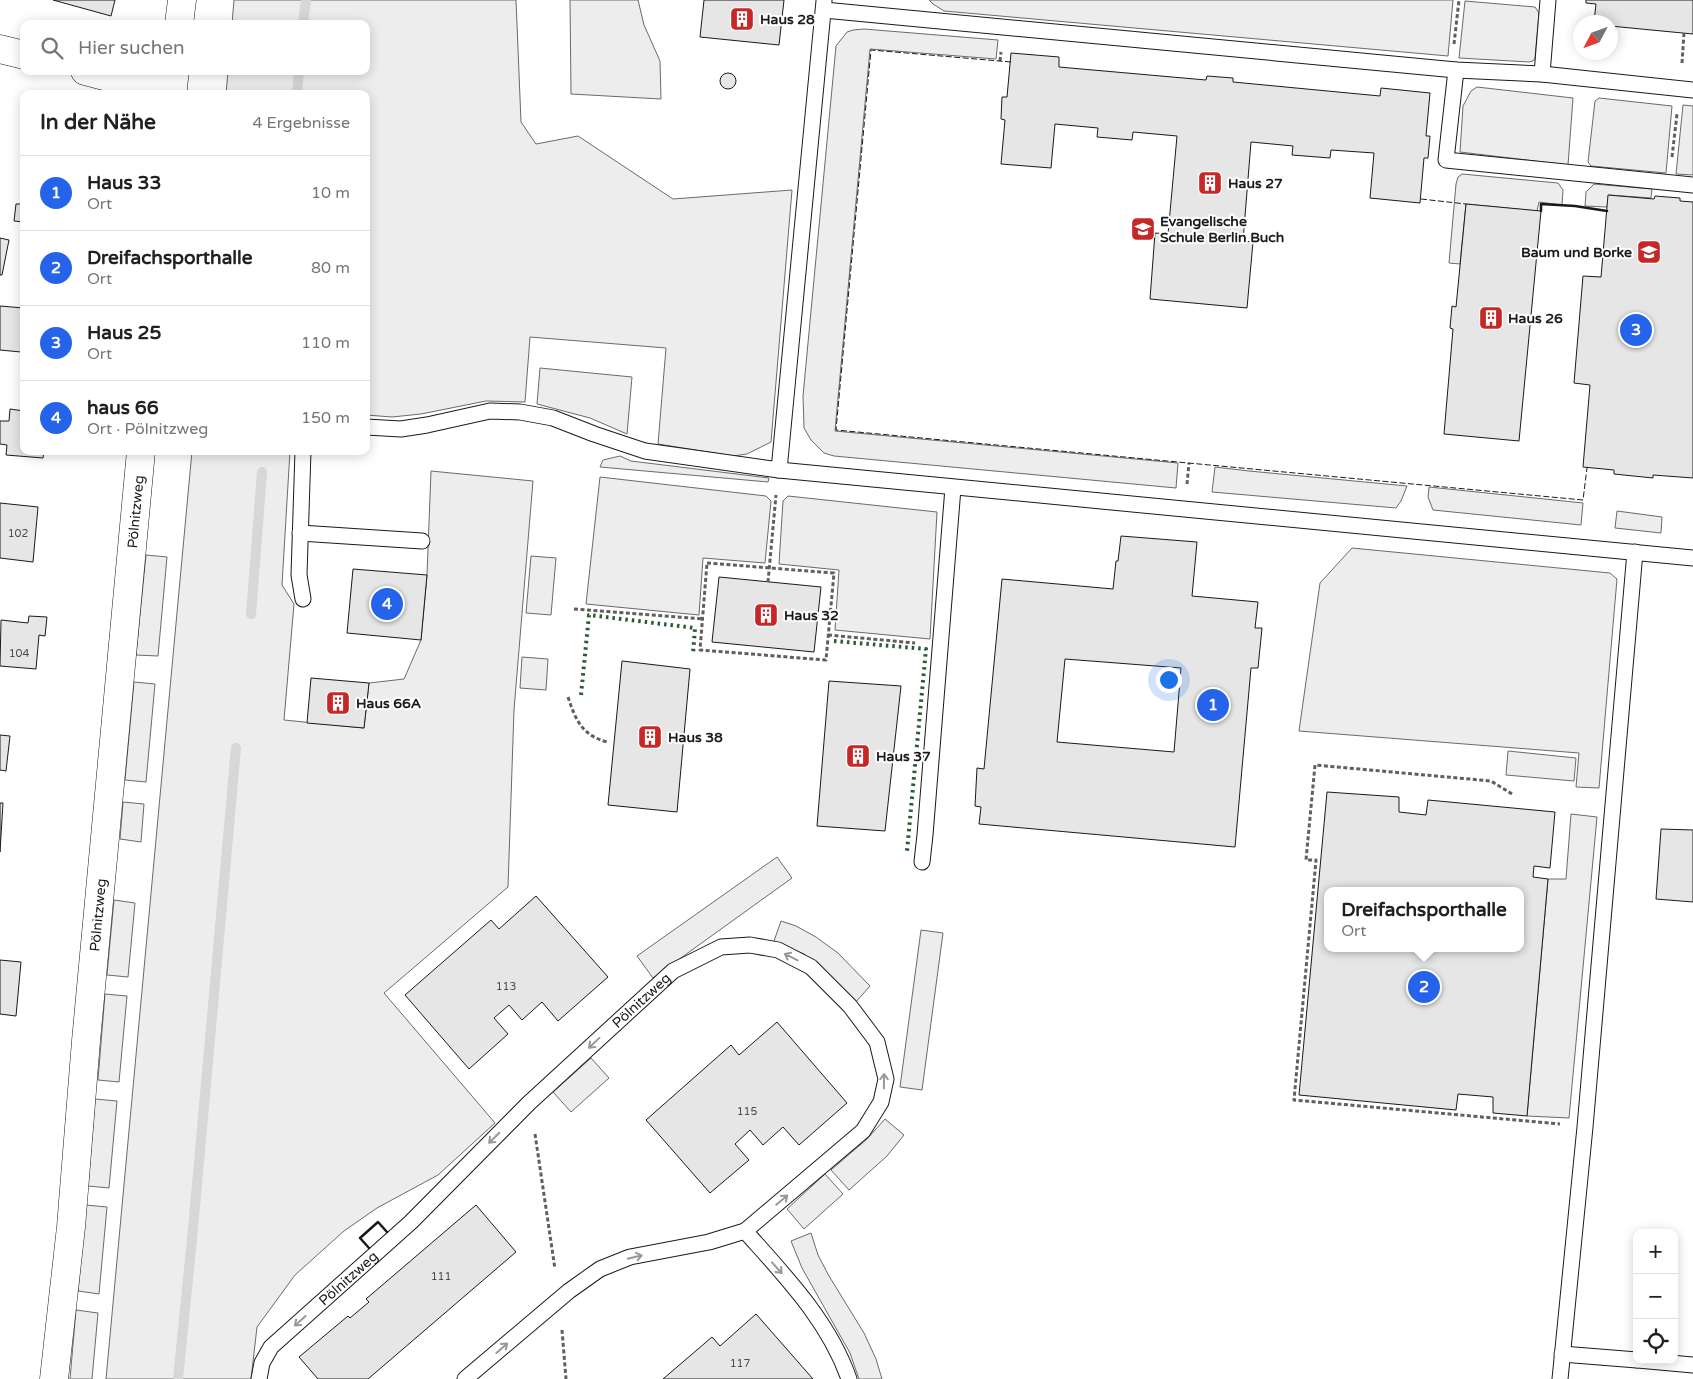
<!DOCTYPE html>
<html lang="de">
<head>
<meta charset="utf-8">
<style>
  body { margin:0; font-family:"Varela Round",sans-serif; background:#f2f2f2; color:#202124 }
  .controls { position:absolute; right:15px; bottom:15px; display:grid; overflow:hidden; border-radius:10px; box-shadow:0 2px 12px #0003 }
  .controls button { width:45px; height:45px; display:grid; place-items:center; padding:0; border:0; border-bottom:1px solid #e0e0e0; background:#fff; color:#202124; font:25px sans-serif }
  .compass { position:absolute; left:1573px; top:15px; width:45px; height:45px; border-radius:50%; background:#fff; box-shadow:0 2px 12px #0003; rotate:229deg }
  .you { position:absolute; left:1168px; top:679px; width:18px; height:18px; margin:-12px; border:4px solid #fff; border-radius:50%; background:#1a73e8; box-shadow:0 0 0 8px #1a73e833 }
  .badge { display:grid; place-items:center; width:32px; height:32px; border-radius:50%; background:#2563eb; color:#fff; font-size:16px; font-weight:700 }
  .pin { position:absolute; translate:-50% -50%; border:2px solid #fff; box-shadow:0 1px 5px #0006 }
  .popup { position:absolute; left:1324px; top:887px; width:200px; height:65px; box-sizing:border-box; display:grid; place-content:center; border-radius:10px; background:#fff; filter:drop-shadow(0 1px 4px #0005); font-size:16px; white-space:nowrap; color:#757577 }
  .popup b { font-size:19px; color:#202124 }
  .popup::after { content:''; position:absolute; left:50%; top:100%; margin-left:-10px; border:10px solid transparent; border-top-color:#fff }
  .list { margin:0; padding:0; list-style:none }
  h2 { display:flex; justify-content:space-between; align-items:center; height:65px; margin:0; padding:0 20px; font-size:21px }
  h2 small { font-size:16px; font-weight:400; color:#757577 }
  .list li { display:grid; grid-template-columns:32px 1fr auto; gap:15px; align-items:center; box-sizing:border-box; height:75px; padding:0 20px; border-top:1px solid #e0e0e0 }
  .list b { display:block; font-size:19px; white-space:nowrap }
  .list p { margin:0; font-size:16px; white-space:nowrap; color:#757577 }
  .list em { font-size:16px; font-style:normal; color:#757577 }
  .icon { flex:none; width:28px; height:28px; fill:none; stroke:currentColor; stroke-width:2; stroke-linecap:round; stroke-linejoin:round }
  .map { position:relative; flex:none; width:1693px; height:1379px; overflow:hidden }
  .search { position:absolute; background:#fff; box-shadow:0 2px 12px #0003; left:20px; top:20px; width:350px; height:55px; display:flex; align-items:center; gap:12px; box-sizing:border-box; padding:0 18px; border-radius:10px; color:#757577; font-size:19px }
  .panel { position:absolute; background:#fff; box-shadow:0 2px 12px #0003; left:20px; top:90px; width:350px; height:365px; border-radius:10px }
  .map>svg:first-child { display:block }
  .built { fill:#ededed; stroke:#6a6a6a }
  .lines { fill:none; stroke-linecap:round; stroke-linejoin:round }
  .stream { stroke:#d7d7d7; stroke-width:10 }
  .building { fill:#e6e6e6; stroke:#1a1a1a; fill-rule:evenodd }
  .lane-casing { stroke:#1a1a1a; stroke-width:17 }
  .street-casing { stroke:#1a1a1a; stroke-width:29 }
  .secondary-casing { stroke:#1a1a1a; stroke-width:29 }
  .path { stroke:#5f5f5f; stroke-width:3; stroke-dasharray:4 2.5; stroke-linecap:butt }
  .lane { stroke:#fff; stroke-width:15 }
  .street { stroke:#fff; stroke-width:28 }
  .secondary { stroke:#fff; stroke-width:28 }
  .hedge { stroke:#2b5a34; stroke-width:4; stroke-dasharray:2.5 4; stroke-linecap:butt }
  .fence { stroke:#1a1a1a; stroke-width:1; stroke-dasharray:6 2.5; stroke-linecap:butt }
  .wall { stroke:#1a1a1a; stroke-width:2.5 }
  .oneway { stroke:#989898 }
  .labels { text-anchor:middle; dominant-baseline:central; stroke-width:4; stroke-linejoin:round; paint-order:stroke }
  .number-label { font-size:11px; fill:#4d4d4d }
  .poi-label { font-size:14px; font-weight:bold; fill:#1a1a1a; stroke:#fff; text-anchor:start }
  .street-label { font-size:14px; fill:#1a1a1a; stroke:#fff }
</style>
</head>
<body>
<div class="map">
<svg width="1693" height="1379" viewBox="0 0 1693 1379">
  <rect width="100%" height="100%" fill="#fff"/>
  <path class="built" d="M234,0h282l5,122 15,22 42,-8 95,63 119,-9 -21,252 -24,12 -14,2 -75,-12 8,-96 -136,-11 -5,65 -39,-1 -65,13 -29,3 -26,-2v-321h-140l2,-23h138v-47h-134z
    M570,0h68l6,25 16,36 1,38 -90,-5z
    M929,0h524l-5,56 -504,-45 -11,-7z
    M1465,1l70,6 4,6 -4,45 -2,3 -4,1 -70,-4z
    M864,29l134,11 -2,19 -126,-10 -35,382 343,32 -2,25 -342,-32 -10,-3 -13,-13 -7,-12 -1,-32 33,-350 11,-14 6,-2z
    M1477,87l96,11 -5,67 -108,-13 3,-46 8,-15z
    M1599,98l73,8 -6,67 -75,-7 -3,-4 7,-61z
    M1683,105l10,1v69l-17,-1z
    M1462,174l96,9 5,7 -1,15 -23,-3 -2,9 -71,-7 -6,60 -11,-1 7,-79 2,-7z
    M1594,184l58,5 -1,9 -42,-3 -2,12 -22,-1 1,-14z
    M540,368l92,9 -5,57 -37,-16 -53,-14z
    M192,451h98l-8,134 12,19 -10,116 80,8 5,-45 35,-4 17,-39 6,-65 4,-104 102,10 -19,229 -6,177 -124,106 111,130 -57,52 -61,33 -33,23 -49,44 -38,52 -6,52h-145z
    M620,456l11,5 138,17 -1,4 -168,-15 3,-7z
    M1215,467l34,4 158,15 -6,15 -5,7 -184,-16z
    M600,477l166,19 5,5 -6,62 -62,-5 -4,57 -113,-11z
    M1429,487l154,16 -2,22 -148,-15 -5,-13z
    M788,496l149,16 -7,127 -95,-9 4,-60 -60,-6 4,-63z
    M1617,511l45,6 -1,16 -46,-5z
    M1352,548l258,25 7,6 -18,209 -23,-1 3,-34 -280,-22 21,-148z
    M146,555l21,2 -9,99 -22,-1z
    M531,556l25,2 -5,57 -25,-2z
    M522,657l26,2 -2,31 -26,-2z
    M134,682l21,2 -9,98 -21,-2z
    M1508,751l68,7 -2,23 -68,-6z
    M123,802l21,2 -3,38 -21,-3z
    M1571,814l26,3 -28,301 -42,-2 21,-237h18z
    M777,857l15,21 -139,100 -16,-22z
    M114,900l21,3 -7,74 -21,-2z
    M781,921l15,5 20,11 22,16 32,33 -15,17 -29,-31 -22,-18 -30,-13z
    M921,930l22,3 -21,157 -22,-3z
    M105,994l22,2 -8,86 -21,-2z
    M591,1058l18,20 -38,34 -18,-20z
    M95,1099l22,2 -8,87 -21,-2z
    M885,1119l19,16 -17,21 -38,34 -18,-20 36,-31z
    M825,1174l18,20 -39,35 -17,-20z
    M86,1205l21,2 -8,87 -21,-3z
    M811,1233l7,22 11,21 35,57 12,26 6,20h-23l-9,-26 -48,-85 -11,-27z
    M76,1310l22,3 -6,66h-22z"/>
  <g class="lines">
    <path class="stream" d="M303,24l3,-24
      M297,94l2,-23
      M251,614l11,-142
      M178,1379l15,-150 43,-481"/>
  </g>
  <path class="building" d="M53,0h62l-4,16z
    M704,0h80l-5,45 -79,-8z
    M1586,0h107v34l-83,-8v-4h-16l2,-18 -10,-1z
    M1011,53l48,4v10l147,13 1,-4 26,2v4l147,14 1,-8 49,5 -4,43h4l-2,22h-4l-4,45 -50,-5 4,-45 -43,-3 -1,8 -38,-3 1,-9 -42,-4 -8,99 10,1 -6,66 -97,-9 5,-66 13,1 9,-98 -44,-4 -1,8 -35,-3 1,-9 -43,-4 -4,44 -50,-4 4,-44 -4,-1 1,-22h5z
    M720 81a8 8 0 1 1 16 0a8 8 0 1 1-16 0Z
    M1608,195l46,4 1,-3 25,2v3l13,1v276l-40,-3v3l-39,-4v-4l-31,-3 7,-82 -16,-2 9,-107 18,1z
    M16,204h8v18l-10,-1z
    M1466,204l75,7 -22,230 -75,-7 9,-105 -3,-1 2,-22 4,1z
    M0,238l9,2 -7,35h-2z
    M0,306l24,2 -3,44 -21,-2z
    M10,409l14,2v40h20l-1,7 -37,-3 1,-10 -7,-1v-23h9z
    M0,503l38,4 -5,55 -33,-4z
    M1121,536l76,6 -5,54 66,6 -3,26h7l-4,40h-7l-16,179 -256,-23 2,-17 -6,-1 2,-38 7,1 18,-190 111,10 3,-28h2zM1065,659l116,9 -7,84 -117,-10z
    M353,569l74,6 -6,65 -74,-7z
    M719,577l102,10 -7,65 -102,-10z
    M29,616l18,1 -2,19 -6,-1 -3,34 -36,-3 1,-46 27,3z
    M622,661l68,8 -13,143 -69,-7z
    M311,678l58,5 -5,45 -57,-5z
    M829,681l72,5 -16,145 -68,-5z
    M0,735l10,1 -4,35 -6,-1z
    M1327,792l72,5v15l27,3 2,-15 127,12 -5,56 -16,-2 -1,11 15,2 -21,237 -34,-3v-16l-35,-3 -2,16 -157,-15zM1328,891h192v57h-192z
    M0,803h3l-3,49z
    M1661,829l32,1v72l-37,-3z
    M536,896l72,81 -50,44 -16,-19 -20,18 -13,-15 -15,13 14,16 -39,35 -64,-74 86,-75 8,9z
    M0,960l21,2 -5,54 -16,-2z
    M777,1022l70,81 -48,42 -16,-18 -20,18 -13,-15 -15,14 14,16 -39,33 -64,-73 85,-75 8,10z
    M476,1205l40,47 -148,127h-50l-19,-22 49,-41 2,2 19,-16 -3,-3z
    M756,1314l57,65h-150l49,-42 8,9z"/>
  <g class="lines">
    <defs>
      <g id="lane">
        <path d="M824,10l632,60 86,4 151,16"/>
        <path d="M1456,70l-10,90 247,25"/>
        <path d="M1542,74l6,-74"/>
        <path d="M366,427l35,2 26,-4 63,-14 30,1 33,6 41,16 51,17 134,19 914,88"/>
        <path d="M779,470l45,-469"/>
        <path d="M300,533l122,8"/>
        <path d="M303,599l-4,-24 4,-124"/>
        <path d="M922,862l3,-27 28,-347"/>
        <path d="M745,1231c40,45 84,90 104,148"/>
        <path d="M1562,1354l75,6"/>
        <path d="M1638,1360l55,5"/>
        <path id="s1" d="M259,1379l3,-16 9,-16 140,-125 118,-119 144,-132 48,-24 29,-2 28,5 33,17 39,39 27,36 9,37 -5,23 -18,29 -118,100 -36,11 -79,15 -30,12 -31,22 -104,88"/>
        <path d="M1560,1379l25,-252 50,-575"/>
      </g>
      <path id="street" d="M0,49l24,6
        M85,71l57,15 31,4"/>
      <g id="secondary">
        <path d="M179,24l3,-24"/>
        <path d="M172,94l3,-23"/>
        <path id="s2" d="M54,1379l17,-152 15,-186 55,-590"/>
      </g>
    </defs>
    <use href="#lane" class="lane-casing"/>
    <use href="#street" class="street-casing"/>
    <use href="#secondary" class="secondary-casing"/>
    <path class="path" d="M1454,44l5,-44
      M1000,61l1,-9
      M1682,63l2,-30
      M1672,157l5,-43
      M1187,484l2,-21
      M707,563l127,10 -8,87 -126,-10z
      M768,582l8,-87
      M574,609l129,10
      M828,635l87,8
      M568,697c8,24 14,38 39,45
      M1512,794l-21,-13 -176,-16 -9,95h10l-22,240 266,24
      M535,1134l20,135
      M562,1330l4,49"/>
    <use href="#lane" class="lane"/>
    <use href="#street" class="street"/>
    <use href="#secondary" class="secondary"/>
    <path class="hedge" d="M834,641l92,8 -19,202
      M581,695l8,-80 106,13 -2,26"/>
    <path class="fence" d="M1011,62l-140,-12 -35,380 747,70 4,-32
      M1421,199l45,5"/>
    <path class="wall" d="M1541,211v-7l34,2 32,5
      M369,1248l-9,-10 18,-16 9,10"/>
  </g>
  <defs><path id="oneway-shaft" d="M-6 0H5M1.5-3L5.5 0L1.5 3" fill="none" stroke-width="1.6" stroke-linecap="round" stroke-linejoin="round" transform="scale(1.25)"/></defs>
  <g class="oneway">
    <use href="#oneway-shaft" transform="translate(791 957) rotate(-153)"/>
    <use href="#oneway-shaft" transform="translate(594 1043) rotate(137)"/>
    <use href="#oneway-shaft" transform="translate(884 1081) rotate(-89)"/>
    <use href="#oneway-shaft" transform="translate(494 1138) rotate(135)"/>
    <use href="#oneway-shaft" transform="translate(782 1200) rotate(-40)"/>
    <use href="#oneway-shaft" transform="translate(635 1257) rotate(-14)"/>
    <use href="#oneway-shaft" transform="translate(777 1268) rotate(48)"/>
    <use href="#oneway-shaft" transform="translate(300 1321) rotate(138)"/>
    <use href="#oneway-shaft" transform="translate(502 1348) rotate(-41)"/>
  </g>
  <defs>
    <symbol id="building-square" viewBox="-11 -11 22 22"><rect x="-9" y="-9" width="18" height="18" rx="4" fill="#c62828" stroke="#fff"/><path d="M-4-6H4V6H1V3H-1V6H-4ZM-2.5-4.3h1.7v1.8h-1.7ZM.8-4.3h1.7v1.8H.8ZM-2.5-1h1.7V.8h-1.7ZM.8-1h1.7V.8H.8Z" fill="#fff"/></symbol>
    <symbol id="school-square" viewBox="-11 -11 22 22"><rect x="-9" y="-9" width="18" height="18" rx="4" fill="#c62828" stroke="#fff"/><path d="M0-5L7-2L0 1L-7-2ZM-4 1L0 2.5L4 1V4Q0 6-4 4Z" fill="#fff"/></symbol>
  </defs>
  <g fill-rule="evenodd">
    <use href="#building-square" x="728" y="5" width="28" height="28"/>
    <use href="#building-square" x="1196" y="169" width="28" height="28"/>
    <use href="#school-square" x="1129" y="215" width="28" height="28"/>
    <use href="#school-square" x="1635" y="238" width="28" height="28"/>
    <use href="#building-square" x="1477" y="304" width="28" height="28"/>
    <use href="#building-square" x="752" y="601" width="28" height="28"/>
    <use href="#building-square" x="324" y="689" width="28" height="28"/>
    <use href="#building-square" x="636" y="723" width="28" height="28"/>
    <use href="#building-square" x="844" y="742" width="28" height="28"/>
  </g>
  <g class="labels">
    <g class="number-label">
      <text x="18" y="533">102</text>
      <text x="19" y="653">104</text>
      <text x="506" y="986">113</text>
      <text x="747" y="1111">115</text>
      <text x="441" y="1276">111</text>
      <text x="740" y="1363">117</text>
    </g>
    <g class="poi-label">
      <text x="760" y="19">Haus 28</text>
      <text x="1228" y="183">Haus 27</text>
      <text x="1160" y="221">Evangelische<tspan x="1160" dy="16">Schule Berlin Buch</tspan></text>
      <text x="1632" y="252" text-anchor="end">Baum und Borke</text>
      <text x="1508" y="318">Haus 26</text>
      <text x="784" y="615">Haus 32</text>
      <text x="356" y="703">Haus 66A</text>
      <text x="668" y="737">Haus 38</text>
      <text x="876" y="756">Haus 37</text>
    </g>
    <g class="street-label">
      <text stroke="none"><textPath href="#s2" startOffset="871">Pölnitzweg</textPath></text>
      <text stroke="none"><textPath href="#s2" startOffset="466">Pölnitzweg</textPath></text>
      <text stroke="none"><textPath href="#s1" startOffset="542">Pölnitzweg</textPath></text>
      <text stroke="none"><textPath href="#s1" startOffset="138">Pölnitzweg</textPath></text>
    </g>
  </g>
</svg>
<div class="controls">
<button>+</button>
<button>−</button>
<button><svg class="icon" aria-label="locate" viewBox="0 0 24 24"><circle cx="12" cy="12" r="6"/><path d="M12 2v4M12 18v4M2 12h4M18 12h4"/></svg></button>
</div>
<svg class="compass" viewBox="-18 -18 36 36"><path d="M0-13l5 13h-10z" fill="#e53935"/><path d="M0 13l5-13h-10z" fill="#757577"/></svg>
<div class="you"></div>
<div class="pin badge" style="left:1213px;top:705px">1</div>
<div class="pin badge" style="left:1424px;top:987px">2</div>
<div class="popup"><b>Dreifachsporthalle</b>Ort</div>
<div class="pin badge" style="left:1636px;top:330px">3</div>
<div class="pin badge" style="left:387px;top:604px">4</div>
<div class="search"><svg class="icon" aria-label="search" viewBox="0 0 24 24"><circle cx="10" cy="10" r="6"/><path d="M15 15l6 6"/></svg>Hier suchen</div>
<section class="panel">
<h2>In der Nähe<small>4 Ergebnisse</small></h2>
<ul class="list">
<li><span class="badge">1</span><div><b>Haus 33</b><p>Ort</p></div><em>10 m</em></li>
<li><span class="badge">2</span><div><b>Dreifachsporthalle</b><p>Ort</p></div><em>80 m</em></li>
<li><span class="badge">3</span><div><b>Haus 25</b><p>Ort</p></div><em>110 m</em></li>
<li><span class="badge">4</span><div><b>haus 66</b><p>Ort · Pölnitzweg</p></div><em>150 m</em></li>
</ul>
</section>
</div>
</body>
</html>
